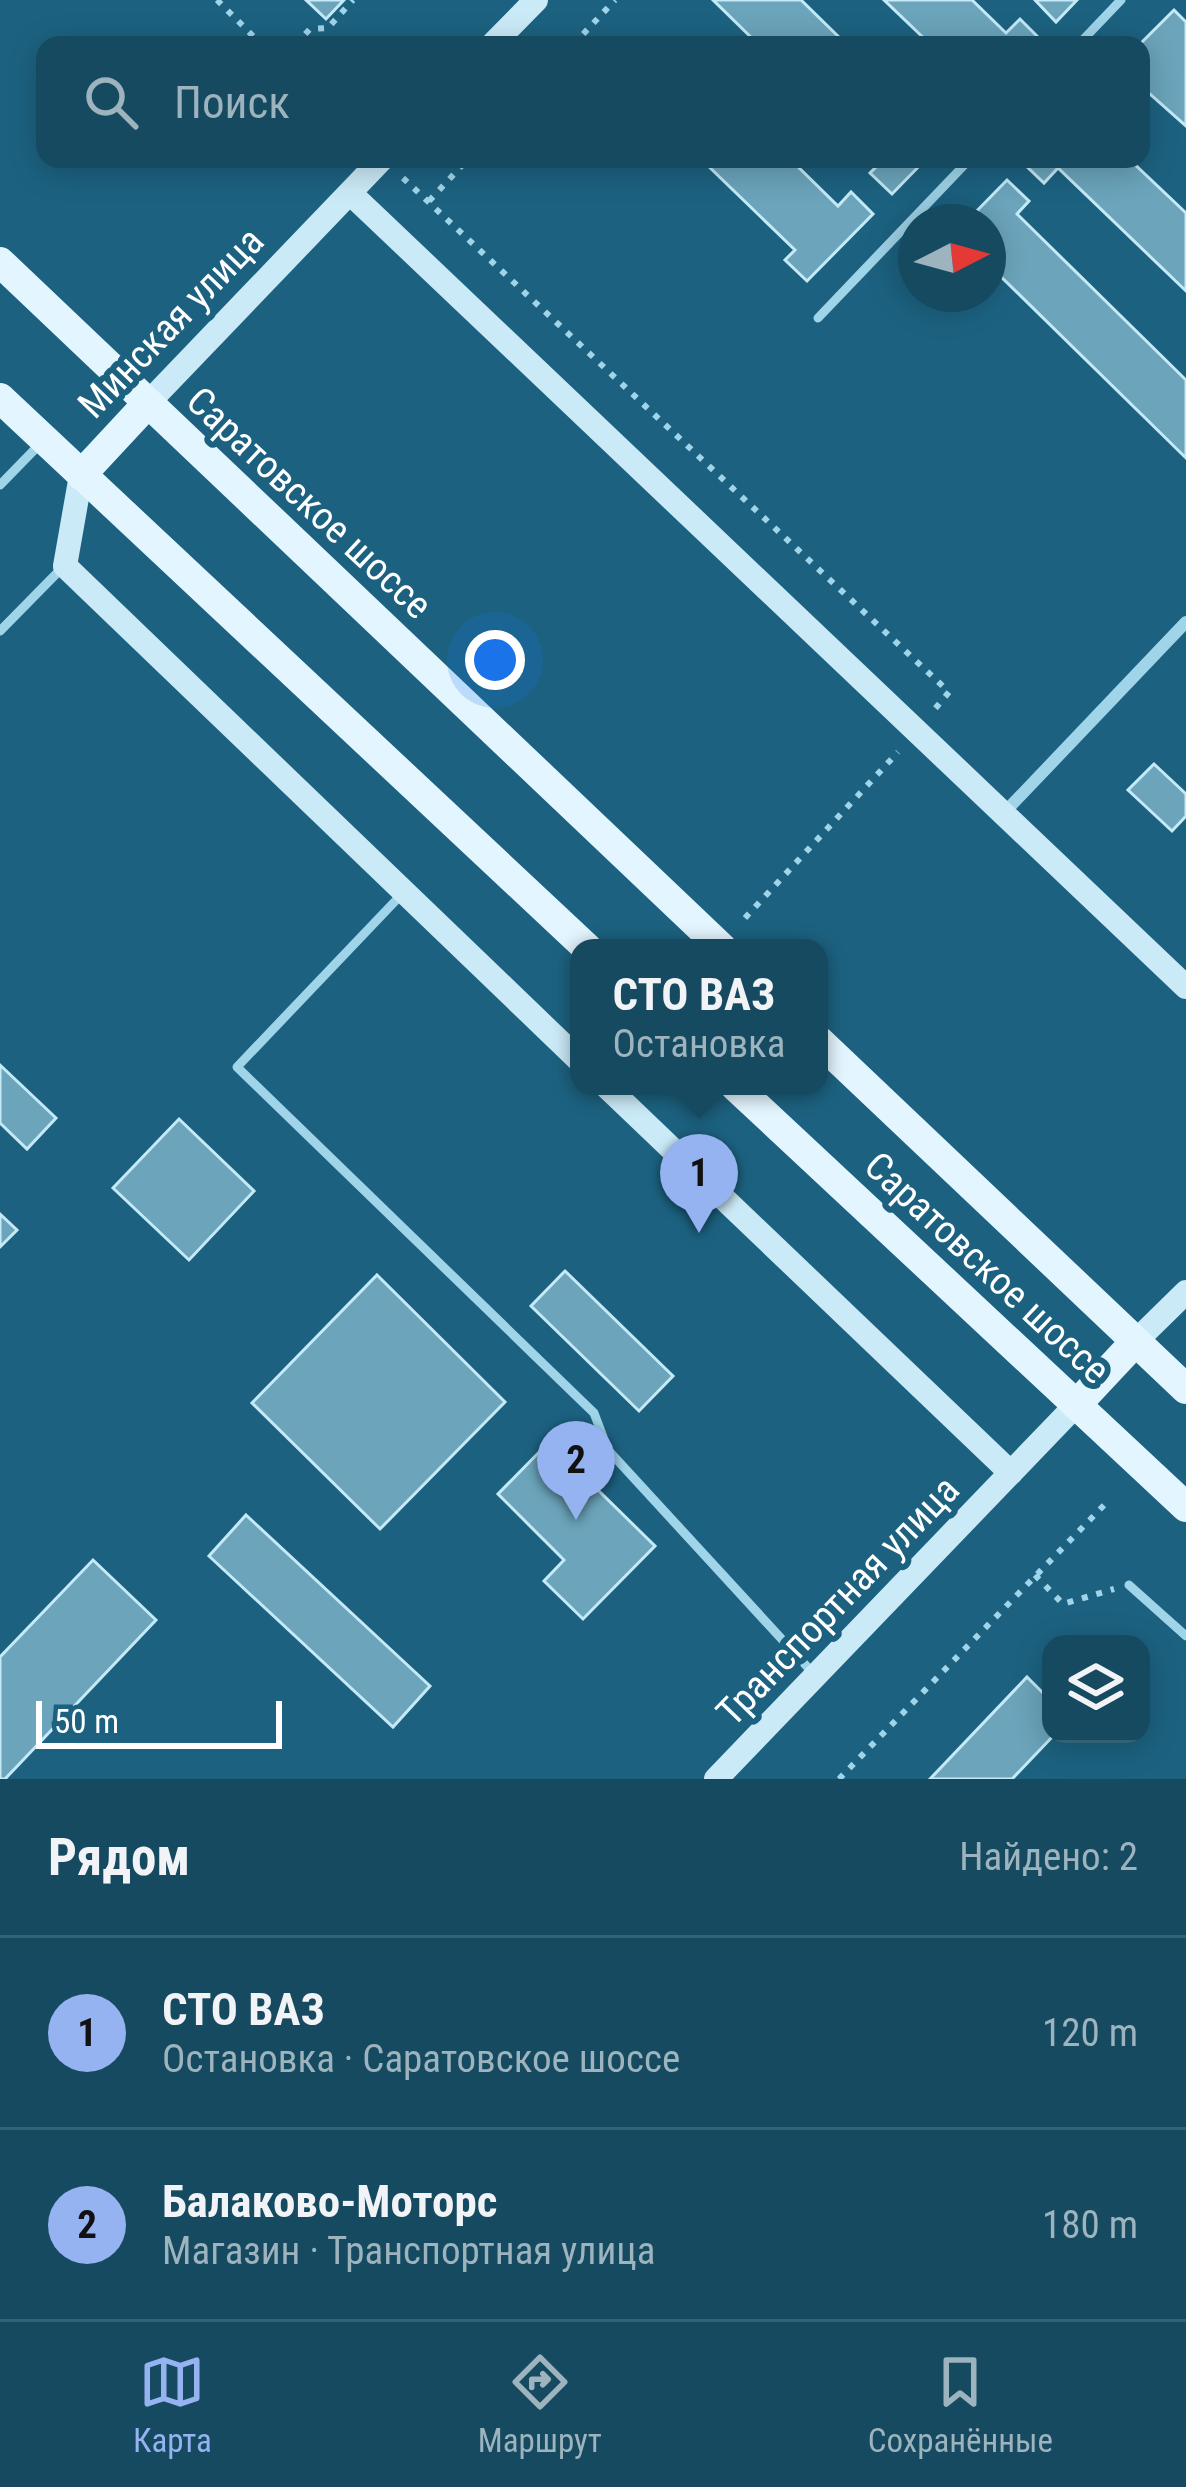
<!DOCTYPE html>
<html lang="ru">
<head>
<meta charset="utf-8">
<style>
  body { margin:0; font-family:"Roboto Condensed",sans-serif; background:#1e5166; color:#f1f3f6 }
  .controls { position:absolute; right:36px; bottom:36px; display:grid; overflow:hidden; border-radius:24px; box-shadow:0 6px 30px #0003 }
  .controls button { width:108px; height:108px; display:grid; place-items:center; padding:0; border:0; border-bottom:3px solid #346275; background:#154a60; color:#f1f3f6; font:60px sans-serif }
  .compass { position:absolute; left:898px; top:204px; width:108px; height:108px; border-radius:50%; background:#154a60; box-shadow:0 6px 30px #0003; rotate:84deg }
  .scale { position:absolute; left:36px; bottom:30px; width:246px; box-sizing:border-box; padding-left:12px; border:6px solid #fff; border-top:0; font-size:33px; line-height:42px; white-space:nowrap; color:#fff; -webkit-text-stroke:9px #1c6280; paint-order:stroke }
  .you { position:absolute; left:495px; top:660px; width:42px; height:42px; margin:-30px; border:9px solid #fff; border-radius:50%; background:#1a73e8; box-shadow:0 0 0 18px #1a73e833 }
  .badge { display:grid; place-items:center; width:78px; height:78px; border-radius:50%; background:#95b2f1; color:#111; font-size:39px; font-weight:700 }
  .pin { position:absolute; translate:-50% -99px; filter:drop-shadow(0 3px 6px #0008) }
  .pin::after { content:''; position:absolute; top:63px; width:42px; height:36px; background:inherit; clip-path:polygon(0 0,100% 0,50% 100%) }
  .popup { position:absolute; left:570px; top:939px; width:258px; height:156px; box-sizing:border-box; display:grid; place-content:center; border-radius:24px; background:#154a60; filter:drop-shadow(0 3px 9px #0005); font-size:39px; white-space:nowrap; color:#9db3bd }
  .popup b { font-size:45px; color:#f1f3f6 }
  .popup::after { content:''; position:absolute; left:50%; top:100%; margin-left:-24px; border:24px solid transparent; border-top-color:#154a60 }
  .list { margin:0; padding:0; list-style:none }
  h2 { display:flex; justify-content:space-between; align-items:center; height:156px; margin:0; padding:0 48px; font-size:51px }
  h2 small { font-size:39px; font-weight:400; color:#9db3bd }
  .list li { display:grid; grid-template-columns:78px 1fr auto; gap:36px; align-items:center; box-sizing:border-box; height:192px; padding:0 48px; border-top:3px solid #346275 }
  .list b { display:block; font-size:45px; white-space:nowrap }
  .list p { margin:0; font-size:39px; white-space:nowrap; color:#9db3bd }
  .list em { font-size:39px; font-style:normal; color:#9db3bd }
  .icon { flex:none; width:66px; height:66px; fill:none; stroke:currentColor; stroke-width:2; stroke-linecap:round; stroke-linejoin:round }
  .map { position:relative; flex:none; width:1186px; height:1779px; overflow:hidden }
  .search { position:absolute; background:#154a60; box-shadow:0 6px 30px #0003; left:36px; right:36px; top:36px; height:132px; display:flex; align-items:center; gap:30px; box-sizing:border-box; padding:0 42px; border-radius:24px; color:#9db3bd; font-size:45px }
  .sheet { height:540px; background:#154a60 }
  nav { display:flex; justify-content:space-around; align-items:center; box-sizing:border-box; height:168px; border-top:3px solid #346275; background:#154a60; font-size:33px; color:#9db3bd }
  nav a { display:grid; justify-items:center; gap:6px }
  nav .on { color:#95b2f1 }
  .map>svg:first-child { display:block }
  .building { fill:#6ba4bb; stroke:#c4e9f7; stroke-width:3 }
  .lines { fill:none; stroke-linecap:round; stroke-linejoin:round }
  .path { stroke:#9fd4e9; stroke-width:6; stroke-dasharray:6 9; stroke-linecap:butt }
  .lane { stroke:#9fd4e9; stroke-width:9 }
  .street { stroke:#9fd4e9; stroke-width:12 }
  .secondary { stroke:#cbeaf7; stroke-width:24 }
  .primary { stroke:#e3f5fe; stroke-width:30 }
  .labels { text-anchor:middle; dominant-baseline:central; stroke-width:12; stroke-linejoin:round; paint-order:stroke }
  .street-label { font-size:39px; fill:#fff; stroke:#1c6280 }
</style>
</head>
<body>
<div class="map">
<svg width="1186" height="1779" viewBox="0 0 1186 1779">
  <rect width="100%" height="100%" fill="#1c6280"/>
  <path class="building" d="M306,0h38l-18,19z
    M713,0h88l46,45h-88z
    M884,0h88l34,33 14,-14 21,21 -4,5h-106z
    M1035,0h42l-21,22z
    M1174,10l12,12v104l-45,-40 -2,-41z
    M701,159h89l48,47 13,-14 22,22 -66,67 -22,-21 10,-10z
    M876,159h50l-34,35 -22,-21 10,-10z
    M1025,159h104l57,54v78l-128,-123 -14,15 -22,-21z
    M1007,180l22,21 -12,13 169,166v78l-198,-194v-42h-22z
    M1154,764l32,30v22l-14,15 -44,-41z
    M0,1065l56,53 -29,31 -27,-26z
    M179,1119l75,72 -65,69 -76,-72z
    M0,1214l17,16 -17,17z
    M565,1271l108,105 -34,35 -108,-105z
    M377,1275l128,127 -125,127 -128,-126z
    M549,1442l106,104 -72,73 -39,-38 20,-21 -66,-66z
    M246,1515l184,171 -37,41 -184,-171z
    M93,1560l63,60 -151,159h-5v-122z
    M1027,1677l24,24v33h4l-43,45h-82z"/>
  <g class="lines">
    <path class="path" d="M217,0l45,45
      M295,45l15,-16 18,-1 25,-28
      M573,45l42,-45
      M403,178l546,514 -15,18
      M429,201l39,-42
      M745,918l153,-166
      M1035,1575l28,29 51,-15
      M839,1779l270,-279"/>
    <path class="lane" d="M1078,45l43,-45
      M818,318l152,-159
      M0,485l40,-41
      M0,631l61,-62
      M401,895l-164,172 357,346 14,37 204,222
      M1129,1585l57,51"/>
    <path class="street" d="M1004,813l182,-191"/>
    <path class="secondary" d="M492,45l44,-45
      M350,193l836,794
      M148,403l234,-244
      M81,475l-16,91 514,494
      M606,1086l405,387
      M1135,1342l51,-50
      M716,1779l360,-374"/>
    <path class="primary" d="M0,262l722,686
      M0,398l587,550
      M81,475l67,-72
      M819,1041l367,348
      M735,1086l451,421
      M1076,1405l59,-63"/>
  </g>
  <g class="labels">
    <g class="street-label">
      <text transform="translate(171 323) rotate(-46)">Минская улица</text>
      <text transform="translate(309 503) rotate(43)">Саратовское шоссе</text>
      <text transform="translate(987 1268) rotate(43)">Саратовское шоссе</text>
      <text transform="translate(838 1601) rotate(-46)">Транспортная улица</text>
    </g>
  </g>
</svg>
<div class="controls">
<button><svg class="icon" aria-label="layers" viewBox="0 0 24 24"><path d="M12 4l9 5-9 5-9-5zM3 14l9 5 9-5"/></svg></button>
</div>
<svg class="compass" viewBox="-18 -18 36 36"><path d="M0-13l5 13h-10z" fill="#e53935"/><path d="M0 13l5-13h-10z" fill="#9db3bd"/></svg>
<div class="scale">50 m</div>
<div class="you"></div>
<div class="pin badge" style="left:699px;top:1233px">1</div>
<div class="popup"><b>СТО ВАЗ</b>Остановка</div>
<div class="pin badge" style="left:576px;top:1520px">2</div>
<div class="search"><svg class="icon" aria-label="search" viewBox="0 0 24 24"><circle cx="10" cy="10" r="6"/><path d="M15 15l6 6"/></svg>Поиск</div>
</div>
<section class="sheet">
<h2>Рядом<small>Найдено: 2</small></h2>
<ul class="list">
<li><span class="badge">1</span><div><b>СТО ВАЗ</b><p>Остановка · Саратовское шоссе</p></div><em>120 m</em></li>
<li><span class="badge">2</span><div><b>Балаково-Моторс</b><p>Магазин · Транспортная улица</p></div><em>180 m</em></li>
</ul>
</section>
<nav>
<a class="on"><svg class="icon" aria-label="map" viewBox="0 0 24 24"><path d="M3 6l6-2 6 2 6-2v14l-6 2-6-2-6 2zM9 4v14M15 6v14"/></svg>Карта</a>
<a><svg class="icon" aria-label="directions" viewBox="0 0 24 24"><path d="M12 3l9 9-9 9-9-9zM9 14v-3h6M13 9l2 2-2 2"/></svg>Маршрут</a>
<a><svg class="icon" aria-label="saved" viewBox="0 0 24 24"><path d="M7 4h10v16l-5-4-5 4z"/></svg>Сохранённые</a>
</nav>
</body>
</html>
